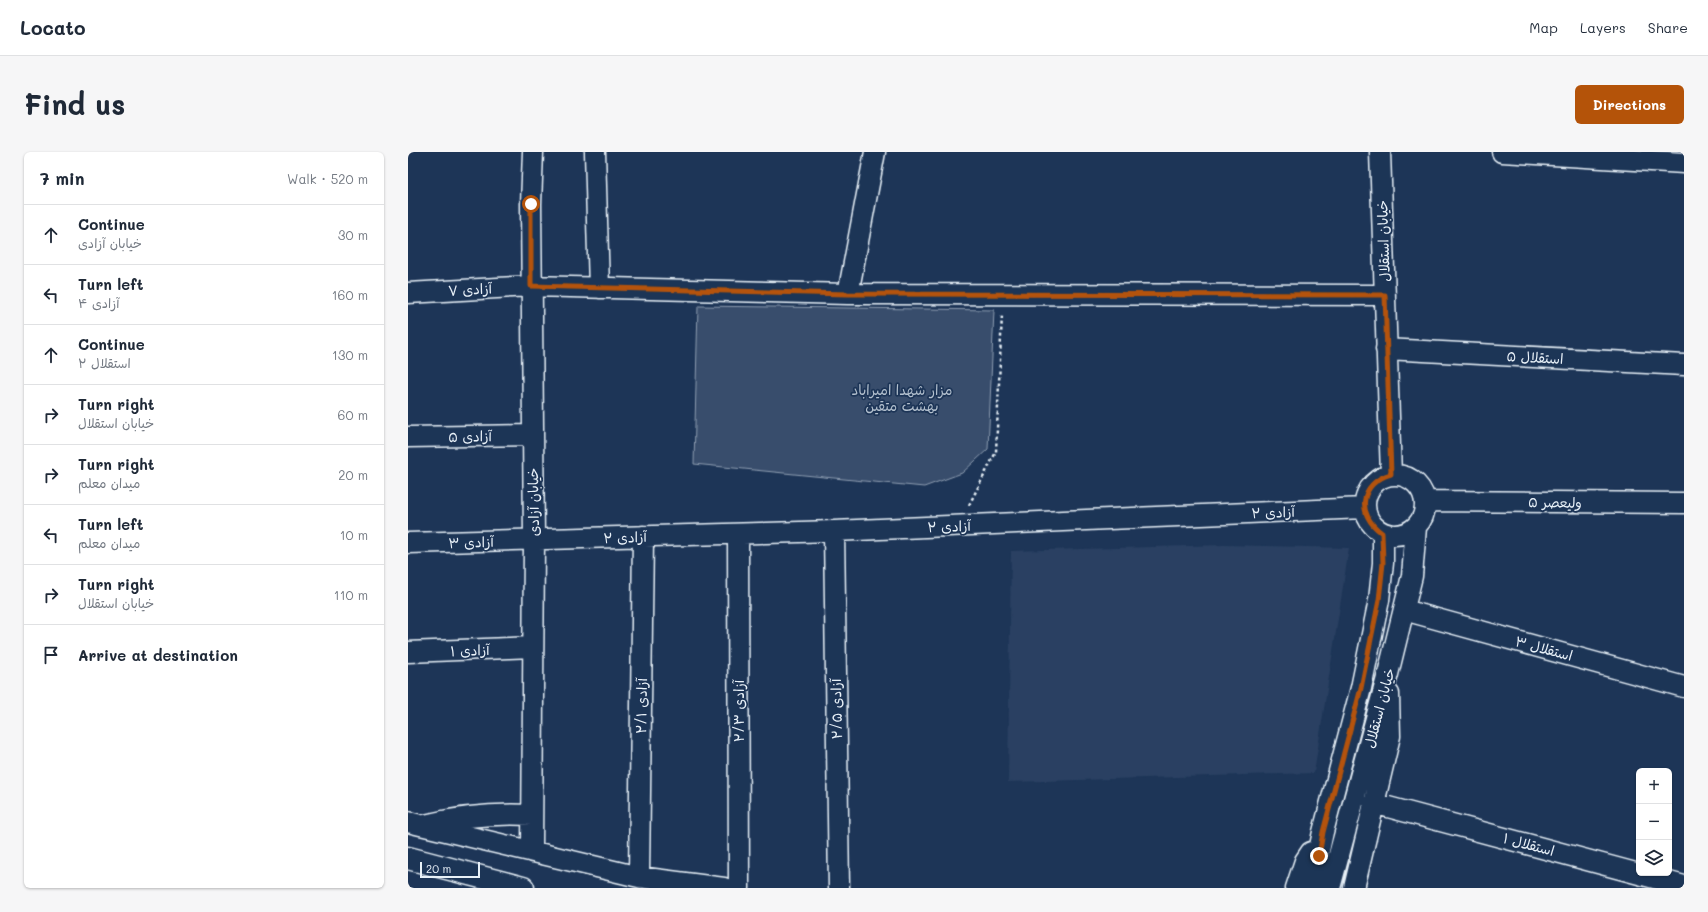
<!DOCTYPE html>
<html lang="en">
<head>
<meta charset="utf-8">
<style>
  body { margin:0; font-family:Mali,"Playpen Sans Arabic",sans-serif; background:#f6f6f7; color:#1f2937 }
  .controls { position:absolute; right:12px; bottom:12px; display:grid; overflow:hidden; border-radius:6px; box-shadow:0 1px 3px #0004 }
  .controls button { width:36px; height:36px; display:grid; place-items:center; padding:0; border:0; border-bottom:1px solid #e0e1e3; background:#fff; color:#1f2937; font:20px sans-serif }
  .scale { position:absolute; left:12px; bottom:10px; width:60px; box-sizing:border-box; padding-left:4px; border:2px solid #e8f1f8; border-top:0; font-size:11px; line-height:14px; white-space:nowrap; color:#e8f1f8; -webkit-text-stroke:3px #1d3557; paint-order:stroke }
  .stop { position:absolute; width:12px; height:12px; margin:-9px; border:3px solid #b45309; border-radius:50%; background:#fff }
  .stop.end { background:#b45309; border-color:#fff; box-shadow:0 1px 4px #0008 }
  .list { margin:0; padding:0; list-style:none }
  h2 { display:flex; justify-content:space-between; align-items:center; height:52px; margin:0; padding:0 16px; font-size:17px }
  h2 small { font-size:13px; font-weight:400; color:#747a83 }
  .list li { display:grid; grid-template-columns:26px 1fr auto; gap:12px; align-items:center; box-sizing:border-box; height:60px; padding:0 16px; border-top:1px solid #e0e1e3 }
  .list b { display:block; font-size:15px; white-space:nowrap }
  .list p { margin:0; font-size:13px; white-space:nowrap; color:#747a83 }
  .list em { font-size:13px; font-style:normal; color:#747a83 }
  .icon { flex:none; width:22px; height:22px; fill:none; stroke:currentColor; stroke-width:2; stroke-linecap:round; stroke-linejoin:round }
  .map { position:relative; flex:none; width:1276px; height:736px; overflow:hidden; border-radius:6px }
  header { display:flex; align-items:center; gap:24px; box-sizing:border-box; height:56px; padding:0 20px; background:#fff; border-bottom:1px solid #e0e1e3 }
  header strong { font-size:19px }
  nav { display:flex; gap:22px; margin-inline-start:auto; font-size:14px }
  .intro { display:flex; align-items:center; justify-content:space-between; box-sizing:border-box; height:96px; padding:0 24px }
  h1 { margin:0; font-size:28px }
  .button { padding:10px 18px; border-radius:6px; background:#b45309; color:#fff; font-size:14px; font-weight:700 }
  main { display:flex; gap:24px; padding:0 24px }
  aside { flex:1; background:#fff; border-radius:6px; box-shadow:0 1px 3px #0004 }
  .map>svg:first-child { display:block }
  .built { fill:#2a4162 }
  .green { fill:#374d6c; stroke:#909fb2 }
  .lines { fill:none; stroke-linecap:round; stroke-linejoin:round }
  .minor-casing { stroke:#e8f1f8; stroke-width:23 }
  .highway-casing { stroke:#e8f1f8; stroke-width:25 }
  .path { stroke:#e8f1f8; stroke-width:2.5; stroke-dasharray:3 3; stroke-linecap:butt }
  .minor { stroke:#1d3557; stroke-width:20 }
  .highway { stroke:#1d3557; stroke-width:22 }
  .route { stroke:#b45309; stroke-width:5 }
  .labels { text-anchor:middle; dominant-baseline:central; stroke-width:3.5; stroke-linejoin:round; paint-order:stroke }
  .street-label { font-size:14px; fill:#e8f1f8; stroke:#1d3557 }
  .park-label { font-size:14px; fill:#b3c0ce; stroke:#1d3557 }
</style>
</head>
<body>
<header>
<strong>Locato</strong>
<nav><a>Map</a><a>Layers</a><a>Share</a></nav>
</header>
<div class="intro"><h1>Find us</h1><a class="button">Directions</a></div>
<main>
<aside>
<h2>7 min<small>Walk · 520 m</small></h2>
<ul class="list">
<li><svg class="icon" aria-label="ahead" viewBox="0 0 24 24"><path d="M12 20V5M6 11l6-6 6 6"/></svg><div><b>Continue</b><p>خیابان آزادی</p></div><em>30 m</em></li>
<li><svg class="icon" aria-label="left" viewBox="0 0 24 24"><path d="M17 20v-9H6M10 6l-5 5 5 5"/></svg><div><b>Turn left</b><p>آزادی ۴</p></div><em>160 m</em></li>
<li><svg class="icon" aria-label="ahead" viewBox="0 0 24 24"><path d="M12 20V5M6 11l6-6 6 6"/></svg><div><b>Continue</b><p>استقلال ۲</p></div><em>130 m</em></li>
<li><svg class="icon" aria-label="right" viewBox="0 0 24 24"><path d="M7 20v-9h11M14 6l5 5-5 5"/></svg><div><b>Turn right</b><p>خیابان استقلال</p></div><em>60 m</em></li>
<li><svg class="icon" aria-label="right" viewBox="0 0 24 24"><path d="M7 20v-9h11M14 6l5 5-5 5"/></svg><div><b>Turn right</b><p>میدان معلم</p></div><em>20 m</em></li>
<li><svg class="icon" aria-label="left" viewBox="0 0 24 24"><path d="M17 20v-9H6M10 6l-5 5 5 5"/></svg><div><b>Turn left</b><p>میدان معلم</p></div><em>10 m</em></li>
<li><svg class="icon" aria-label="right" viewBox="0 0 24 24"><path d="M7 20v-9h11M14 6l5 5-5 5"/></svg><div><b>Turn right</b><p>خیابان استقلال</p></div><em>110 m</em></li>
<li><svg class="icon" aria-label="arrive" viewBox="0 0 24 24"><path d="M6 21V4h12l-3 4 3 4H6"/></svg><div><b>Arrive at destination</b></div></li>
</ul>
</aside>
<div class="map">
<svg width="1276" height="736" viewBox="0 0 1276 736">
  <rect width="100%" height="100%" fill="#1d3557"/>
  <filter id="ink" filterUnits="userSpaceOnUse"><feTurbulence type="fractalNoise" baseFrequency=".025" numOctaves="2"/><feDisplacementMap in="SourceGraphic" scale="8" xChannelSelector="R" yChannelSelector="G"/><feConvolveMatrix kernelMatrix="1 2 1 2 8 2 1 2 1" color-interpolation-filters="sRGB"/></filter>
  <g filter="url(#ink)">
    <path class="built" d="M816,393l125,3 -35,225 -306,9 3,-231z"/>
    <path class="green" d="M290,154l296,4 -6,139 -26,24 -38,14 -230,-23z"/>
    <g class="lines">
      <defs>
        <path id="minor" d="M187,0l4,136
          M972,0l11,323
          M1094,0l182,11
          M0,141l123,-7 317,8 537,1
          M440,142l27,-142
          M978,197l298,16
          M0,285l124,-2
          M957 353a30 30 0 1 1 60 0a30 30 0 1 1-60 0Z
          M1017,349l259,2
          M426,379l5,357
          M330,382l1,354
          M0,391l426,-12 530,-23
          M996,458l280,77
          M0,500l125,-5
          M965,651l311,83
          M0,670l231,55 85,11
          M17,673c36,-9 70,-12 107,-10
          M124,700l2,-312 -3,-336 2,-52
          M231,725l4,-341
          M888,736l9,-27 6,-9
          M903,736l12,-56 38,-144 18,-88 4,-37v-30
          M922,736l58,-214 24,-98 4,-49
          M946,736l36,-152 -1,-42"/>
        <path id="highway" d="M0,706l115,30"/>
      </defs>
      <use href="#minor" class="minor-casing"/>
      <use href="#highway" class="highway-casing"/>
      <path class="path" d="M561,353l27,-53 6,-138"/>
      <use href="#minor" class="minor"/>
      <use href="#highway" class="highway"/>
    </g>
  </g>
  <g class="lines" filter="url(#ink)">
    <path class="route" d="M123,52v82l317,8 537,1 6,179c-32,9 -35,41 -9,59l1,30 -4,37 -18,88 -38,144 -4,24"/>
  </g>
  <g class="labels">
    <g class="street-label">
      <text transform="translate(975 89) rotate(-92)">خیابان استقلال</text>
      <text transform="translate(62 137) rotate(-3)">آزادی ۷</text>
      <text transform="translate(1127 205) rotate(3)">استقلال ۵</text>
      <text transform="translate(62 284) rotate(-1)">آزادی ۵</text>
      <text transform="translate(125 350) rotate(-91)">خیابان آزادی</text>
      <text transform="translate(1147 350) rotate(1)">ولیعصر ۵</text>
      <text transform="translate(865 360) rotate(-2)">آزادی ۲</text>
      <text transform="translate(541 374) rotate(-2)">آزادی ۲</text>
      <text transform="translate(217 385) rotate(-2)">آزادی ۲</text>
      <text transform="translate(63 390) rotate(-2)">آزادی ۳</text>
      <text transform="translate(1136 496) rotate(15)">استقلال ۳</text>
      <text transform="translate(62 498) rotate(-2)">آزادی ۱</text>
      <text transform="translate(233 554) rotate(-89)">آزادی ۲/۱</text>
      <text transform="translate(971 556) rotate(-75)">خیابان استقلال</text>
      <text transform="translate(428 557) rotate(-91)">آزادی ۲/۵</text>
      <text transform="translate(330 559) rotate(-90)">آزادی ۲/۳</text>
      <text transform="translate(1121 692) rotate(15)">استقلال ۱</text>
    </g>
    <g class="park-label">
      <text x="494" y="237">مزار شهدا امیراباد<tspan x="494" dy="16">بهشت متقین</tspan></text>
    </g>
  </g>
</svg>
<div class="controls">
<button>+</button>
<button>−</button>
<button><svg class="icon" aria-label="layers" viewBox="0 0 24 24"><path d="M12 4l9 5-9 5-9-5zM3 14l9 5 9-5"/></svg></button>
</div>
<div class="scale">20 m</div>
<div class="stop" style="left:123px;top:52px"></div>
<div class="stop end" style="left:911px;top:704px"></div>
</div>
</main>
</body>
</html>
